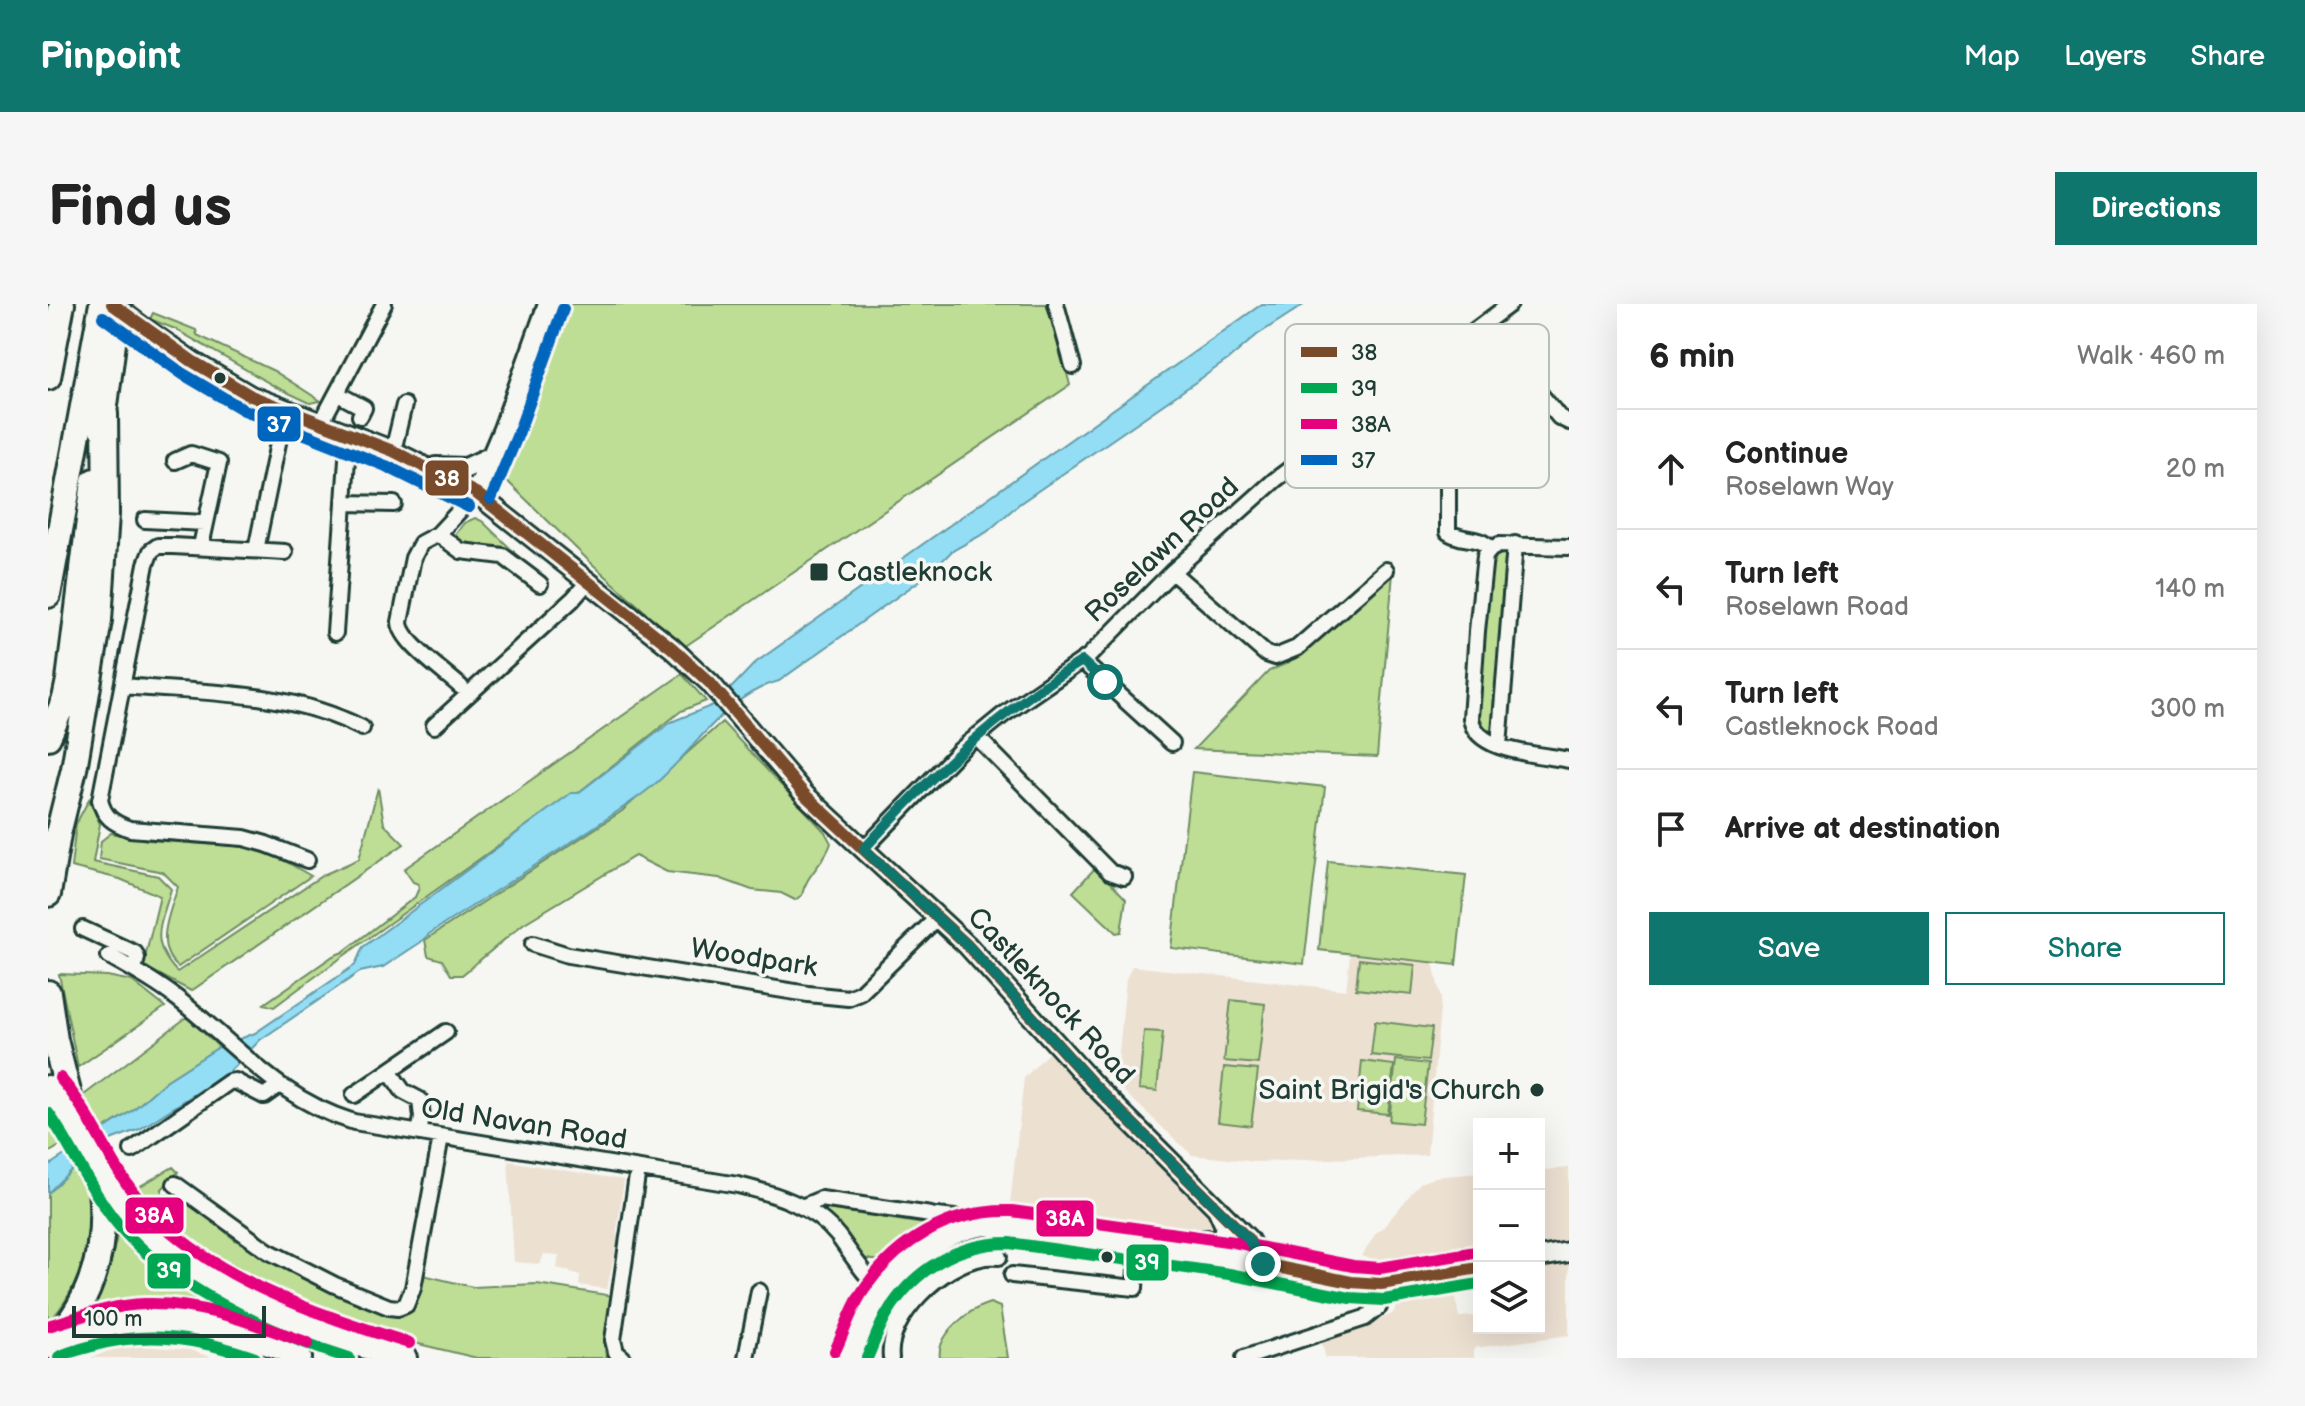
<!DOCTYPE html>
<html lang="en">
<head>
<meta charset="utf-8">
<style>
  body { margin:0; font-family:"Balsamiq Sans",sans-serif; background:#f6f6f6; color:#222 }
  .controls { position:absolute; right:24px; bottom:24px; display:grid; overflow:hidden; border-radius:0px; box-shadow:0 8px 32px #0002 }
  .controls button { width:72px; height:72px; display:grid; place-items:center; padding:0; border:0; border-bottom:2px solid #e0e0e0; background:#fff; color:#222; font:40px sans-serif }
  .scale { position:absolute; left:24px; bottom:20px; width:194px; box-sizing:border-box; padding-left:8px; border:4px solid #1f3d34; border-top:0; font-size:22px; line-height:28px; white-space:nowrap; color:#1f3d34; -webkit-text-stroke:6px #f6f6f2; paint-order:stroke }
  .stop { position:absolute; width:24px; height:24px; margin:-18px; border:6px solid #0f766e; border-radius:50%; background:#fff }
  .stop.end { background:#0f766e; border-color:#fff; box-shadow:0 2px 8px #0008 }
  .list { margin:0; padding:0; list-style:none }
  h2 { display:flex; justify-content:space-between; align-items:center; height:104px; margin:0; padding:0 32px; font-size:34px }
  h2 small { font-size:26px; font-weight:400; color:#767676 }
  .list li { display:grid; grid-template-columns:52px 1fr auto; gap:24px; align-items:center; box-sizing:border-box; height:120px; padding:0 32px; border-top:2px solid #e0e0e0 }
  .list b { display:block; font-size:30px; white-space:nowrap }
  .list p { margin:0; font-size:26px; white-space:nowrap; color:#767676 }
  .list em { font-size:26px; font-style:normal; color:#767676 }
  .actions { display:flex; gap:16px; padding:24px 32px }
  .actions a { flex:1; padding:18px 0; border:2px solid #0f766e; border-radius:0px; text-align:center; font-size:28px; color:#0f766e }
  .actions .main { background:#0f766e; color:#fff }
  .icon { flex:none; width:44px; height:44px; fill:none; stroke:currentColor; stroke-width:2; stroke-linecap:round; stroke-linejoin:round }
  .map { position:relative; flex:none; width:1521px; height:1054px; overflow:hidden; border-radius:0px }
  header { display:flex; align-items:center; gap:48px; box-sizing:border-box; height:112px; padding:0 40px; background:#0f766e; color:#fff }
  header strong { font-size:38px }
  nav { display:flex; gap:44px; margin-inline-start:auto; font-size:28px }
  .intro { display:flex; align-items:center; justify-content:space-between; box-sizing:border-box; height:192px; padding:0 48px }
  h1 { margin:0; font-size:56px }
  .button { padding:20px 36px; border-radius:0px; background:#0f766e; color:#fff; font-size:28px; font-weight:700 }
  main { display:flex; gap:48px; padding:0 48px }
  aside { flex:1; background:#fff; border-radius:0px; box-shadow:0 8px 32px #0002 }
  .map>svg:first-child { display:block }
  .built { fill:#ece0d1 }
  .green { fill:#bedd95; stroke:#6e8d64; stroke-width:2 }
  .water { fill:#93ddf5; stroke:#659da8; stroke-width:2 }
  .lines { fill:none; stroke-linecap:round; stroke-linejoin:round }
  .street-casing { stroke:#1f3d34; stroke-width:20 }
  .secondary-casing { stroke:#1f3d34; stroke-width:24 }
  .highway-casing { stroke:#1f3d34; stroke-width:30 }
  .street { stroke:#f6f6f2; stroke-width:14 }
  .secondary { stroke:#f6f6f2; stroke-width:18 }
  .highway { stroke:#f6f6f2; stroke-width:24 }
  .secondary-bridge-casing { stroke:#1f3d34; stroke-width:24; stroke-linecap:butt }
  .secondary-bridge { stroke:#f6f6f2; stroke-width:18 }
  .bus-1-casing { stroke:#f6f6f2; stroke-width:18 }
  .bus-2-casing { stroke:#f6f6f2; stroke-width:18 }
  .bus-3-casing { stroke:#f6f6f2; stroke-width:18 }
  .bus-4-casing { stroke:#f6f6f2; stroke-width:18 }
  .bus-1 { stroke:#7a4b2a; stroke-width:12 }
  .bus-2 { stroke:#00a651; stroke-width:12 }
  .bus-3 { stroke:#e5007d; stroke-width:12 }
  .bus-4 { stroke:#0065bd; stroke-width:12 }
  .route { stroke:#0f766e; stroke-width:10 }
  .bus-dot { fill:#1f3d34; stroke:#f6f6f2; stroke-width:3 }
  .labels { text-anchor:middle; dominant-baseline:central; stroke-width:7; stroke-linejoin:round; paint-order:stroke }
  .street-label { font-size:28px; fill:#1f3d34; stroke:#f6f6f2 }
  .poi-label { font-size:28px; fill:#1f3d34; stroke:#f6f6f2; text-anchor:start }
  .key { fill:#f6f6f2; stroke:#b6beb9; stroke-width:2 }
  .key-label { font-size:22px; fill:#1f3d34 }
  .line-badge { stroke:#f6f6f2; stroke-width:3 }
  .badge-label { font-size:22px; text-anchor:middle; font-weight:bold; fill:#fff }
</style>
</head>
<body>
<header>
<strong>Pinpoint</strong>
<nav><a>Map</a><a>Layers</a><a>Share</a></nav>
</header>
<div class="intro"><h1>Find us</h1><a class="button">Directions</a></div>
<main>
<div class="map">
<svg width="1521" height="1054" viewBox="0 0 1521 1054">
  <rect width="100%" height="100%" fill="#f6f6f2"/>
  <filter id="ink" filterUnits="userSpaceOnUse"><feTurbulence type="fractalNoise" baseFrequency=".0125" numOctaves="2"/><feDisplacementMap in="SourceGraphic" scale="16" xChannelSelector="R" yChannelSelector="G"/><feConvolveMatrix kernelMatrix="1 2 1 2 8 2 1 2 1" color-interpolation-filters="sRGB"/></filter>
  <g filter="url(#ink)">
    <path class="built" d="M1302,651l83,8 8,35 -14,157 -170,7 -65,-7 -76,-71 10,-105 6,-13 214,24z
      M1000,749l163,167 4,9 -4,6 -39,-4 -27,3 -136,-21 15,-135z
      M460,857l116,19 -8,56 3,-2 -12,55 -28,-4 1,-10 -23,-7 2,-13 -15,-1 -4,10 -26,-2z
      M1521,864v167l-95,13v10h-148l-5,-17 38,-12 33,-15 13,-18 48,-13 6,34 20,-1v12h60v-151l4,-2 1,-5z
      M1431,869v77l-83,11 -23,-1 -11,-4 14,-23 6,-4 38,-46 16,-6z
      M93,1042l49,4 23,8h-122l28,-11z"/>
    <path class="green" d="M511,0h490l21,81 -386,262 -95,-86 -89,-87z
      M105,9l43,17 1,5 77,36 47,30 -11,2 -34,-16 -101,-58 -25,-10z
      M427,214l7,3 31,30 -51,-5 -9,-8 11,-15z
      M1461,247l-14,184 -10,-6 -5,-12 -3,-1 10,-147h4l6,-14z
      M1345,269l-16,184 -183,-8 75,-78 19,-8z
      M634,370l24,27 -25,10 -103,82 -7,1c-99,71 -199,140 -297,213l-10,-3 69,-48 10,-4 72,-55 4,-9 -1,-4 -5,-2 -9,-13z
      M674,418l103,110 6,11c-6,20 -25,31 -29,52l-7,5 -14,-7 -29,-3 -33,-12 -52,-6 -32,-16 -112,68 -61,51h-11l-9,-15 -14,-4 -3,-16 197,-129z
      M1144,468l133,15 -21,177 -133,-16z
      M330,484l6,36 20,20 -213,147 -48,-25 17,-70 -40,-17 -49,-12 5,-43 13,-25 11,25 -7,38 65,14 13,13c-10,36 -23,52 6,83l146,-97 36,-16z
      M63,529l37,7 100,7 35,13 28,16 -133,91c-25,-20 -8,-55 0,-80l-15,-15 -64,-13 2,-18z
      M1280,557l138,14 -10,90 -137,-15z
      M1048,563l30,32 -5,33 -5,1 -43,-41z
      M1311,655l56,6 -3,30 -56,-6z
      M11,670l48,2 25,5 33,26 -87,60z
      M1183,696l34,4 -7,60 -34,-3z
      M139,713l32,30 -53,34 -33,29 -30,19 -3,-7 -52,31v-36l36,-22z
      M1327,717l57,7 -4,33 -57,-6z
      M1096,727l19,1 -6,59 -18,-2z
      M1348,756l32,4 -7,60 -32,-3z
      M1314,757l32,4 -6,49 -31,-3z
      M1176,763l34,3 -7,56 -33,-4z
      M33,856c15,58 9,118 -33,163v-130z
      M125,863l5,5 -16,17v6h20l53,45 41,23 118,53 8,1 11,-6 10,-36 50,12 64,-3 76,12 -9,44 2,18h-129l-71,-17 -34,-3 -63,-23 -93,-50 -43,-34 -36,-43z
      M779,905l97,15 4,7 -46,29h-10l-9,-2 -38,-45z
      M71,924l84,59 -3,6 98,49 -100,-34 -20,-2 -88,6 17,-34z
      M942,999l10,4 8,51h-68c-4,-23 29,-49 50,-55z"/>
    <path class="water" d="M1214,0h43l-48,31 -28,24 -210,145 -32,28 -35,19 -23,23 -150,107c-55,15 -83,68 -125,104 -25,20 -54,38 -81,56 -48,31 -96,62 -144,93l-8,8 -38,25 -23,5 -100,68 -31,32 -89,57 -27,10 -32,21 -33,33v-27l85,-56 33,-29 53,-34 36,-14 100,-68 8,-18 208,-154h7l93,-71 45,-18 39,-41z"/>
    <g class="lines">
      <defs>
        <path id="street" d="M1008,0l17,62
          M1436,21l75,92 10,5
          M290,90l26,14 -4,8
          M273,119l63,-119
          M345,147l11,-46
          M127,157l16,-7 28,9 -18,83
          M1400,183v45c14,10 30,3 43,17
          M296,199l50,1
          M97,216l60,3
          M390,230l23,17 42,5 37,28
          M1521,243l-70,-2 -8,4 -6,7 -8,75 -6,87c4,35 70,36 98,42
          M208,246l29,-141
          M237,248l-112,-6h-15l-7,5 -5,13 -46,236c4,17 13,23 30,29l114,9 22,6 41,16
          M1124,268l94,82 9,3 22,-9 89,-78
          M287,329l12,-174 6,-23
          M1034,357l90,82
          M75,382c80,7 166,4 239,42
          M413,383c-15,-14 -61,-46 -61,-65l13,-64 8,-15 17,-9 38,-41
          M386,422l139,-127 14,-16
          M928,432l134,136 14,5
          M1451,442l16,-202
          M816,545l95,-98 44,-36 86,-59 83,-84 103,-92 235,-176
          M35,625l52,24 2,5 -3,11
          M485,640l35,11 240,39 40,4 12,-5 78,-76
          M61,652c24,13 47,26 69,43 59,46 101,101 176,123l384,63c37,9 75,20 100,51 14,19 26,39 44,55
          M341,767l14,20 17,9 2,18 -3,15
          M306,791l92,-63
          M84,846l97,-68 6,-1 29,15 14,-10
          M127,880l93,67 67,34 54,22 9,1 8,-3 7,-17 28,-151
          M756,902l17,-7 110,16
          M889,912l26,3 13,8
          M964,971l123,13 2,-41
          M575,1054l-7,-6 -3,-12 25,-171
          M698,1054l13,-67
          M843,1054c-5,-41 52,-94 90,-100 5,-2 12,-1 18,-1
          M1196,1054l121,-40 14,-11 2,-23"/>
        <path id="secondary" d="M92,21l52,36 59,35 142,55 83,42 196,155 38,35 95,112 162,150 126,139 155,155 15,25
          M388,163l30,1 26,-12
          M428,189l27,-64 45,-125
          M1131,936h40l7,-12 -8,-18
          M1491,953l30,-5
          M6,1037c21,-6 44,-14 66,-18 64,-11 124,14 182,35
          M809,1050c0,-55 70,-119 122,-127 10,-2 21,-1 31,0l222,31 119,24 30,2 98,-16"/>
        <path id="highway" d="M0,73l14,-73
          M54,125l16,-125
          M0,291l54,-291
          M0,433l17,-38 4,-19 25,-199
          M0,590l10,-60 16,-65 25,-149 7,-106 -1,-100
          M0,689l7,47 18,72
          M0,784c22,22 43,52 52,83 3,9 1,20 2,30 3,54 -13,107 -54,145
          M53,870l41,53 35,29 65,39 73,35 89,28
          M801,1054l8,-14"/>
      </defs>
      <use href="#street" class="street-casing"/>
      <use href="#secondary" class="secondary-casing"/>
      <use href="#highway" class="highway-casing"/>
      <use href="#street" class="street"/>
      <use href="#secondary" class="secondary"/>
      <use href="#highway" class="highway"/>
      <defs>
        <path id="secondary-bridge" d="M64,0l28,21"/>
      </defs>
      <use href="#secondary-bridge" class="secondary-bridge-casing"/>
      <use href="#secondary-bridge" class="secondary-bridge"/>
      <defs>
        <path id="bus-1" d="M64,0l80,57 59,35 142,55 83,42 196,155 38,35 95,112 162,150 126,139 155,155 15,25
          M1215,960l88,18 30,2 98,-16"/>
        <path id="bus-2" d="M0,809c24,33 39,72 65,105 52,67 156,115 236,140
          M11,1053c11,-6 24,-8 36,-12 56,-15 107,-6 160,13
          M819,1054c7,-15 12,-32 21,-46 27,-43 70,-69 121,-69l220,31 121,24 34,2 95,-16"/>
        <path id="bus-3" d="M12,774c33,37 48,85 80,123 65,76 176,113 269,142
          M0,1022c32,-9 64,-21 97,-22 57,-2 110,20 163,39
          M787,1047c9,-19 15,-39 26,-57 33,-52 89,-85 151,-83l222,31 119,24 27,2 96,-16"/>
        <path id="bus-4" d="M55,13l80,57 61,36 142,56 83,41
          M443,195l27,-65 45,-125"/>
      </defs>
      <use href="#bus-1" class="bus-1-casing"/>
      <use href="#bus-2" class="bus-2-casing"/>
      <use href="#bus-3" class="bus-3-casing"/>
      <use href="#bus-4" class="bus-4-casing"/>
      <use href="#bus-1" class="bus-1"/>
      <use href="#bus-2" class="bus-2"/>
      <use href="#bus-3" class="bus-3"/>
      <use href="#bus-4" class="bus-4"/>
    </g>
  </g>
  <g class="lines" filter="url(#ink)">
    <path class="route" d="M1057,378l-23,-21c-85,52 -152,115 -218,188l107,100 122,135 155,155 15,25"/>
  </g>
  <g class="bus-dot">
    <circle cx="172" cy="74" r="7"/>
    <rect x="761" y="258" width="20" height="20" rx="4"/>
    <circle cx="1489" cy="786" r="8"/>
    <circle cx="1059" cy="953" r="7"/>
  </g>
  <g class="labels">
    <g class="street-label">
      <text transform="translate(1114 246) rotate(-43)">Roselawn Road</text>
      <text transform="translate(706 654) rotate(9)">Woodpark</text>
      <text transform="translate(1003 692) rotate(47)">Castleknock Road</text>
      <text transform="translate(476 820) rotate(9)">Old Navan Road</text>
    </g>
    <g class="poi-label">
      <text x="789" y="268">Castleknock</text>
      <text x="1473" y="786" text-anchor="end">Saint Brigid's Church</text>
    </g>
  </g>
  <rect x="1237" y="20" width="264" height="164" rx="12" class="key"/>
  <rect x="1253" y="43" width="36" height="10" fill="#7a4b2a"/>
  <rect x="1253" y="79" width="36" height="10" fill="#00a651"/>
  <rect x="1253" y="115" width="36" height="10" fill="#e5007d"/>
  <rect x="1253" y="151" width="36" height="10" fill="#0065bd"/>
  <g class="key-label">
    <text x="1303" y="56">38</text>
    <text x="1303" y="92">39</text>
    <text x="1303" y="128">38A</text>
    <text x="1303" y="164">37</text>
  </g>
  <g class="line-badge">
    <rect x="208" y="101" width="46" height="38" rx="8" fill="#0065bd"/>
    <rect x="376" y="155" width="46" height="38" rx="8" fill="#7a4b2a"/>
    <rect x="76" y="892" width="61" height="39" rx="8" fill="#e5007d"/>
    <rect x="987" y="895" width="60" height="39" rx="8" fill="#e5007d"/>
    <rect x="1077" y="939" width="45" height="39" rx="8" fill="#00a651"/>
    <rect x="98" y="948" width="46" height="38" rx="8" fill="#00a651"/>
  </g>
  <g class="badge-label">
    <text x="231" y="128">37</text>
    <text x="399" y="182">38</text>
    <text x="106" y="919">38A</text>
    <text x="1017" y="922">38A</text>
    <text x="1099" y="966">39</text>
    <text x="121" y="974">39</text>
  </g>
</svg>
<div class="controls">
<button>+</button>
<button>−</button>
<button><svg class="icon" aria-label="layers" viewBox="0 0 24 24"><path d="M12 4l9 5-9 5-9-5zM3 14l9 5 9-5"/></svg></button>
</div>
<div class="scale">100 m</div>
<div class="stop" style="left:1057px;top:378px"></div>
<div class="stop end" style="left:1215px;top:960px"></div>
</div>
<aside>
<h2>6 min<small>Walk · 460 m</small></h2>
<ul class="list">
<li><svg class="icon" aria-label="ahead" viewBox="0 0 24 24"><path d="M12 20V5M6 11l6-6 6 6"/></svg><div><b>Continue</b><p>Roselawn Way</p></div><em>20 m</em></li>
<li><svg class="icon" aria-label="left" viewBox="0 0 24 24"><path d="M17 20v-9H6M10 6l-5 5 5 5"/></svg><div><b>Turn left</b><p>Roselawn Road</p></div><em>140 m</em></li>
<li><svg class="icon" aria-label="left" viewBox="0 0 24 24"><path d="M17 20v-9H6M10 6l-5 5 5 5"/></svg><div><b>Turn left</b><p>Castleknock Road</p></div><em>300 m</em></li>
<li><svg class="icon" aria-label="arrive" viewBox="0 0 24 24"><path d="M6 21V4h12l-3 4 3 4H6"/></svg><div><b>Arrive at destination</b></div></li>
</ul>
<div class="actions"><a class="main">Save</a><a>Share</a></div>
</aside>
</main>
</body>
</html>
